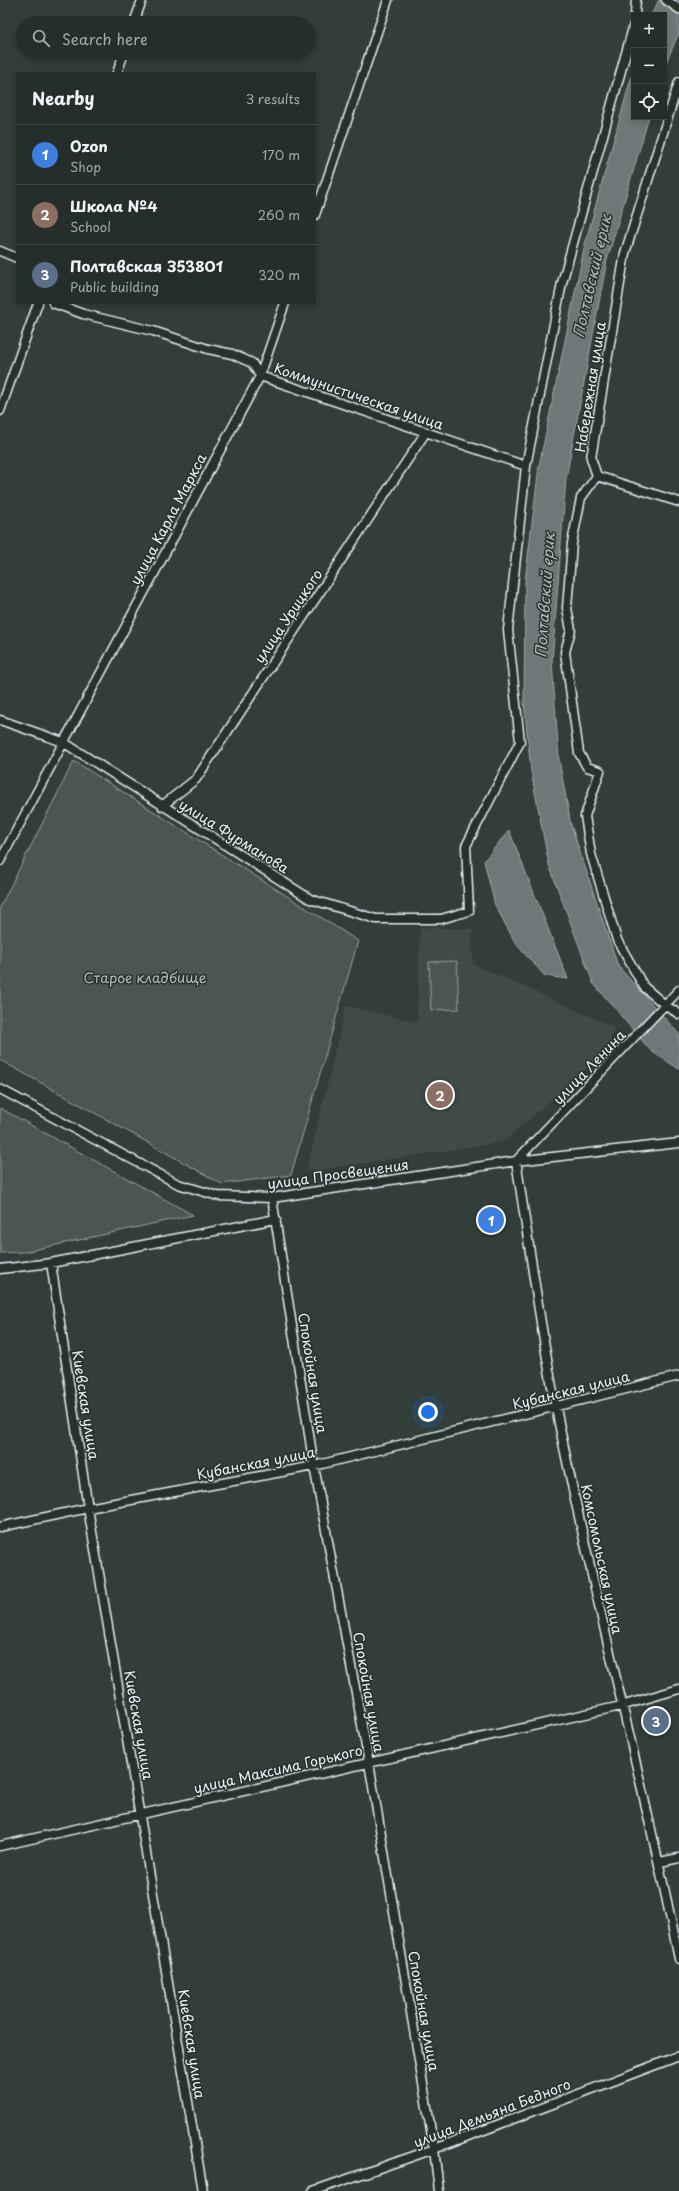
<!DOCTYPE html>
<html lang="en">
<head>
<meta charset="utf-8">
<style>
  body { margin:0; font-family:"Playpen Sans",sans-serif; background:#2e3633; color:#f1f3f6 }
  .controls { position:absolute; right:12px; top:12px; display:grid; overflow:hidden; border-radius:0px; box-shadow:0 2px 6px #0003 }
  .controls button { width:36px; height:36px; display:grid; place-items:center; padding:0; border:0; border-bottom:1px solid #424a47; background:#262e2b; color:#f1f3f6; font:20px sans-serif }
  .you { position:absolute; left:428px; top:1412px; width:14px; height:14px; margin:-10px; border:3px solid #fff; border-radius:50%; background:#1a73e8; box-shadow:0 0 0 6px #1a73e833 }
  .badge { display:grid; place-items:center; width:26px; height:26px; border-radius:50%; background:#1a73e8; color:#fff; font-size:13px; font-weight:700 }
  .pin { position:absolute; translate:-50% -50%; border:2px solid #fff; box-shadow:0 1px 4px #0006 }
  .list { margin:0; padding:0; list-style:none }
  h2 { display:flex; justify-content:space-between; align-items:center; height:52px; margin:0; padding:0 16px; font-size:17px }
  h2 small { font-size:13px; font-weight:400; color:#a4a8a9 }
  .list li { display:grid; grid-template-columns:26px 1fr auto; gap:12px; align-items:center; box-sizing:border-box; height:60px; padding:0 16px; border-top:1px solid #424a47 }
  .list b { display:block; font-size:15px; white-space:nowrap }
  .list p { margin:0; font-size:13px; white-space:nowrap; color:#a4a8a9 }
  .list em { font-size:13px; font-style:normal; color:#a4a8a9 }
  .icon { flex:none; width:22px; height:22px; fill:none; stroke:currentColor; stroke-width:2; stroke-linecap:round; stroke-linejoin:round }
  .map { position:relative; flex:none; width:679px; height:2191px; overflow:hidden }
  .search { position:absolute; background:#262e2b; box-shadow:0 2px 6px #0003; left:16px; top:16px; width:300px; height:44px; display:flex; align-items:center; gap:10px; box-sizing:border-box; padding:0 14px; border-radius:22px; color:#a4a8a9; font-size:15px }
  .panel { position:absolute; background:#262e2b; box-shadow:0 2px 6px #0003; left:16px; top:72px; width:300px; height:232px; border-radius:0px }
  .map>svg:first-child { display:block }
  .built { fill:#3f4b46 }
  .green { fill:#495651; stroke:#98a4a4 }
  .water { fill:#6d7978; stroke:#9ea9ab }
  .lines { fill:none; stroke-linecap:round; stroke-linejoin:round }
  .minor-casing { stroke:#e8f1f8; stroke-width:11 }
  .minor { stroke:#26332d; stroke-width:8 }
  .labels { text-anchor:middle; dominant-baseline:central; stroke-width:3; stroke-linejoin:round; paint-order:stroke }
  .street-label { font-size:14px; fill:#e8f1f8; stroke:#26332d }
  .park-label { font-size:14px; fill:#b0bbbe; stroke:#26332d }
  .water-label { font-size:15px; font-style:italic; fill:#b1bbbe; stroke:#26332d }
</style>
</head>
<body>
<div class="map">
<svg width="679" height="2191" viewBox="0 0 679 2191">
  <rect width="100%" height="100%" fill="#323e39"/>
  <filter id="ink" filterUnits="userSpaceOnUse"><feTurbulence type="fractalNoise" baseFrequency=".025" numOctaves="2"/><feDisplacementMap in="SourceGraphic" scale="8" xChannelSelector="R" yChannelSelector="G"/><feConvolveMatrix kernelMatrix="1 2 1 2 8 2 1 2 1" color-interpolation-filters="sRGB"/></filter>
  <g filter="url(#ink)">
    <path class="built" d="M420,927l52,2 1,35 141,63 -5,22 -106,93 -197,30 40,-166 71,16z"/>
    <path class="green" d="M74,761l284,180 -67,234 -69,9 -222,-124v-153z
      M457,961l2,48 -28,1 -2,-48z
      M0,1108l193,107 -169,37 -24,1z"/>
    <path class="water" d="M659,0h20v33l-15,34v-52h-13z
      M634,67v50h15l-42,143 -41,218 -14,184 7,98 12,65 47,141 61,68v35l-28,-18 -58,-68 -44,-118 -18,-94 -7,-69 1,-121 14,-115 46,-222z
      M509,830l59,149 -23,-3 -29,-32 -21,-39 -11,-44z"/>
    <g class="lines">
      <defs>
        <path id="minor" d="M666,0l13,9
          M635,15l1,-15
          M134,23l8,-23
          M117,73l7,-20
          M679,82l-54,171 -34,205 6,18 -16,22 -9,45 -5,65 4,22 -6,22 14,101 8,14 13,4 -15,45 6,38 26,86 27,47 21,18 14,9
          M315,215l73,-215
          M0,251l17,7
          M53,303l30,11 70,17 55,18 24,5 20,9 8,13 266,90
          M0,411l38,-108
          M597,476l82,26
          M0,720l63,22 247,157 66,20h65l28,-8 -3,-65 54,-104 -12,-112 18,-164 36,-183 72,-259
          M162,806l34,-27 230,-347
          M0,861l260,-485 25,-73
          M679,990l-163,171c13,82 24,165 40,247 36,184 86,366 123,551
          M0,1089l178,95 40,12 54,2 244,-37 163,-18
          M272,1198l42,268 55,297 65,386 5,42
          M51,1263l37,245 115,683
          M0,1269l51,-6 225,-44
          M0,1527l88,-19 226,-42 365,-90
          M0,1846l621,-140 58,-17
          M660,1862l19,-4
          M313,2191l121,-42 245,-93"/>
      </defs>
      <use href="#minor" class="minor-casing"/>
      <use href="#minor" class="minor"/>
    </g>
  </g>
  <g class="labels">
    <g class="street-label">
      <text transform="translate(590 387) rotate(-81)">Набережная улица</text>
      <text transform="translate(359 396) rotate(19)">Коммунистическая улица</text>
      <text transform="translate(168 519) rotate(-62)">улица Карла Маркса</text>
      <text transform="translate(288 616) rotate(-56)">улица Урицкого</text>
      <text transform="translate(234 836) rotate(32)">улица Фурманова</text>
      <text transform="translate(589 1067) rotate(-46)">улица Ленина</text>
      <text transform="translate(338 1174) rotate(-8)">улица Просвещения</text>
      <text transform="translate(313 1373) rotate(81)">Спокойная улица</text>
      <text transform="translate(571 1390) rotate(-14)">Кубанская улица</text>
      <text transform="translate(86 1405) rotate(81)">Киевская улица</text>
      <text transform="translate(256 1463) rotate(-11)">Кубанская улица</text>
      <text transform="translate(602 1559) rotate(78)">Комсомольская улица</text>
      <text transform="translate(369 1692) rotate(80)">Спокойная улица</text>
      <text transform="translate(139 1725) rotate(80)">Киевская улица</text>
      <text transform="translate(278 1769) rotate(-13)">улица Максима Горького</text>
      <text transform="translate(424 2011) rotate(80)">Спокойная улица</text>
      <text transform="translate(192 2044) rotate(81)">Киевская улица</text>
      <text transform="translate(492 2113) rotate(-21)">улица Демьяна Бедного</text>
    </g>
    <g class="park-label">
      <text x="145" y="977">Старое кладбище</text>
    </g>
    <g class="water-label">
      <text transform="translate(591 276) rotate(-77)">Полтавский ерик</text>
      <text transform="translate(544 595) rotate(-86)">Полтавский ерик</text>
    </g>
  </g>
</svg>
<div class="controls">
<button>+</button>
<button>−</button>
<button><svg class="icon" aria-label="locate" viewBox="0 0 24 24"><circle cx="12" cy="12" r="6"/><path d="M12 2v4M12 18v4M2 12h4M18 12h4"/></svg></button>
</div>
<div class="you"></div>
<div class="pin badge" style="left:491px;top:1220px;background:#3f7fe0">1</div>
<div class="pin badge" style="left:440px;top:1095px;background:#8d6e63">2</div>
<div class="pin badge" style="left:656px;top:1721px;background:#5c6f8a">3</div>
<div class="search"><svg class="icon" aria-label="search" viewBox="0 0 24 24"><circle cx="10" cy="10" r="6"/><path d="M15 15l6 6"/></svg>Search here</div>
<section class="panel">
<h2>Nearby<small>3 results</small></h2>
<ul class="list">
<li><span class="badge" style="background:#3f7fe0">1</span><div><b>Ozon</b><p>Shop</p></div><em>170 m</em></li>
<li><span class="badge" style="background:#8d6e63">2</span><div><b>Школа №4</b><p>School</p></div><em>260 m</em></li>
<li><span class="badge" style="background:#5c6f8a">3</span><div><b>Полтавская 353801</b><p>Public building</p></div><em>320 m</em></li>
</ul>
</section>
</div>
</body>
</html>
